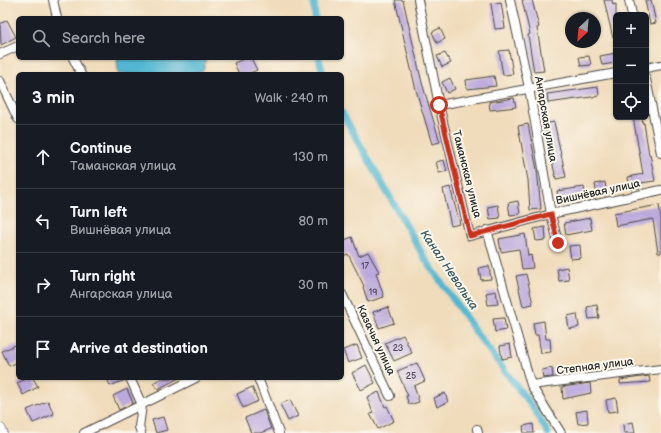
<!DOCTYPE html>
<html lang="en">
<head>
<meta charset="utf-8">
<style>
  body { margin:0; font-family:"Balsamiq Sans",sans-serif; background:#20242c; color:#f1f3f6 }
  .controls { position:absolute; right:12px; top:12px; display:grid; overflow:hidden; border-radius:6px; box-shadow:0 1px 3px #0004 }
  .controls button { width:36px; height:36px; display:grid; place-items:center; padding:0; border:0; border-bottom:1px solid #363941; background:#171b24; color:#f1f3f6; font:20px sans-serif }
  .compass { position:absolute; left:565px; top:12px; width:36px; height:36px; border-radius:50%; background:#171b24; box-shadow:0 1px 3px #0004; rotate:206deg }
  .stop { position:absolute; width:12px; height:12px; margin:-9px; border:3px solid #c8321e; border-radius:50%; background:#fff }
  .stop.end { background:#c8321e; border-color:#fff; box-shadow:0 1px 4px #0008 }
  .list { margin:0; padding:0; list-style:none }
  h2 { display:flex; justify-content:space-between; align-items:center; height:52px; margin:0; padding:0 16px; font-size:17px }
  h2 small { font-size:13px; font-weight:400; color:#9ea1a6 }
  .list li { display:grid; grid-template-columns:26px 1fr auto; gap:12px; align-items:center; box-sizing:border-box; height:64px; padding:0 16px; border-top:1px solid #363941 }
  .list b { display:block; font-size:15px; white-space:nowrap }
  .list p { margin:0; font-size:13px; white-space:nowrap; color:#9ea1a6 }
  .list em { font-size:13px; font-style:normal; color:#9ea1a6 }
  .icon { flex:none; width:22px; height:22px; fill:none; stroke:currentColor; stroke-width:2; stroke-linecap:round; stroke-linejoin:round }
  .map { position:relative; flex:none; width:661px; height:433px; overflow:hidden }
  .search { position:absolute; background:#171b24; box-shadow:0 1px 3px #0004; left:16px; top:16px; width:328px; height:44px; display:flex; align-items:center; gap:10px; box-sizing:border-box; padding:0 14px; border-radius:6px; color:#9ea1a6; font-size:15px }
  .panel { position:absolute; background:#171b24; box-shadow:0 1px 3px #0004; left:16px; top:72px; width:328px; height:308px; border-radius:6px }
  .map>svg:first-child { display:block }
  .water { fill:#52b7d1; stroke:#3e717e }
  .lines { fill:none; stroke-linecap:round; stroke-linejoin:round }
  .canal { stroke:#52b7d1; stroke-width:7 }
  .building { fill:#bba8dc }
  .street-casing { stroke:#494641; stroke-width:10 }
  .secondary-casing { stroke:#494641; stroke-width:12 }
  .street { stroke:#fff; stroke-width:8 }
  .secondary { stroke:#fff; stroke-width:11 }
  .route { stroke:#c8321e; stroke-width:5 }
  .labels { text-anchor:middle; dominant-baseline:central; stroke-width:4; stroke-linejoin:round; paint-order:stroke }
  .number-label { font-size:9px; fill:#4f4a57 }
  .street-label { font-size:11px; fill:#2b2b2b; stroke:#fbf7ec }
  .water-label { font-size:12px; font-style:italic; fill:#395c65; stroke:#fbf7ec }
</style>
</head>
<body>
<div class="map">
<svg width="661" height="433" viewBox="0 0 661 433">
  <rect width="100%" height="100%" fill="#fbf7ec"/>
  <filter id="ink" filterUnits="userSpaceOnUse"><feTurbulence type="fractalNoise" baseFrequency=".025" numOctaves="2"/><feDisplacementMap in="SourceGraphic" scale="8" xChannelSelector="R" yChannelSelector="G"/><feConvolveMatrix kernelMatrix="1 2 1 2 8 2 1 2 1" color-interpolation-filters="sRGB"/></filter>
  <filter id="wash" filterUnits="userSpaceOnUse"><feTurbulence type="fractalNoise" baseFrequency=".012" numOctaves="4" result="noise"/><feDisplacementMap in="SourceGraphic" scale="16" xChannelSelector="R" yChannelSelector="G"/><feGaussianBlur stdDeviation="0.9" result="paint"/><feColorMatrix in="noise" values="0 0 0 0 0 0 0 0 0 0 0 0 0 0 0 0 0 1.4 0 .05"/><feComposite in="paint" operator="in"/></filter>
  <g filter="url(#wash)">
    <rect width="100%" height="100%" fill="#f0dcbb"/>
    <path class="water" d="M117,58h89l-3,13 -13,3h-72z"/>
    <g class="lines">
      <path class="canal" d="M314,0l1,18
        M319,58l4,16
        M342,113l82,144 53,77 56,74 15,25"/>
    </g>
    <g id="blocks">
      <path class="building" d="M395,0h8l19,83 18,59 -8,2 -16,-54z
        M522,0h10l7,27 -2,1 7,43 -10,1 -6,-37 2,-1z
        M604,0h8l1,5 3,-1v34h-3z
        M645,0h6l5,23 -6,1z
        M501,2l4,26 -10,1 -4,-25z
        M7,20l9,17 -15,8 -1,-21z
        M440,28l5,11 -8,4 -5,-11z
        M509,50l4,24 -10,1 -4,-24z
        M445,53l6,10 -9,4 -5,-11z
        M616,53v10l-14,2 -2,-9z
        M589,56l2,9 -10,1 -2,-9z
        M246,58h5l6,12 -9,4h-9l-5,-11z
        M494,76l2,10 -29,3 -1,-9z
        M450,78l5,11 -8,4 -5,-11z
        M598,87l1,9 -51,7 -1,-9z
        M514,98l2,9 -26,3 -1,-8z
        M633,117h9l1,7 1,-1 5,32 1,-1 5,27 -15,2v5l-10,1 -2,-12 15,-3z
        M554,122l12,55 -10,2 -12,-55z
        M528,124l9,46 4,39 -11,1 -2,-30 -10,-54z
        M444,160l3,11 -8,2 -3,-11z
        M605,182l2,13 -10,1 -2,-12z
        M450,187l10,37 -9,2 -8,-37z
        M584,187l2,13 -27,4 -2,-13z
        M518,201l2,13 -10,1 -2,-12z
        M498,205l2,13 -10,1 -2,-12z
        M659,205l2,15v33h-3l-5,-34 -37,7 -2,-13z
        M590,218l2,12 -26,5 -2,-12z
        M545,227l1,13 -10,1 -2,-12z
        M525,234l3,22 3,-1 2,13 -11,1 -3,-20 -18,3 -2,-13z
        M352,237l7,19 9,-4 11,20 -3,1 8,24 -16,5 -5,-15 1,-1 -16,-32 -5,2 -1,-15z
        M580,245l1,13 -10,1 -2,-13z
        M489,266l2,13 -10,1 -2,-12z
        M567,267l2,13 -10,1 -2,-12z
        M526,274l7,30 -10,2 -7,-30z
        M496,291l2,13 -10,1 -2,-12z
        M597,305l2,13 -10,1 -2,-12z
        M388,307l6,16 -15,5 -6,-16z
        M577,314l2,13 -10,2 -2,-13z
        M504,318l2,12 -11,2 -2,-13z
        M544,321l2,18h4l1,13 -10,1 -3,-18h-3l-2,-12z
        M403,335l9,18 -18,8 -9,-18z
        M18,344v18l-9,4 -7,-15z
        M510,344l2,13 -10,2 -2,-13z
        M357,345l5,13 -14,5 -5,-13z
        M417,363l8,18 -11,5 5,16 -10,3 -3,-9h2l-11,-25z
        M366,365l9,18 -14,7 -9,-17z
        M552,368l1,9 -10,1 -1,-8z
        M649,376l1,6 -30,2v-4z
        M29,378h4l5,9 -15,8 -6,-12z
        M107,378h18v2l-15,6z
        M162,378h17l-21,11 -5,-6z
        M590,383l1,10 -28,6 -1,-12z
        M252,387l6,14 -15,7 -6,-14z
        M127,389l6,14 -14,7 -6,-14z
        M379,392l6,15 2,-1 7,15 -16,8 -8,-15 3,-1 -6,-16z
        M445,393l3,9 -11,5 -3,-9z
        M616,398l2,13 -10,1 -2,-12z
        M290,400l8,16 -10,5 -8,-17z
        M48,401l6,13 -21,9 -6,-13z
        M264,410l7,19 -11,4h-9l-6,-15z
        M587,410l1,13 -10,1 -2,-12z
        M163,417l4,13 -11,3 -4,-13z
        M633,422l2,11h-11l-1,-9z
        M533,424l1,9h-10l-1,-7z"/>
    </g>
  </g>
  <g filter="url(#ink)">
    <use href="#blocks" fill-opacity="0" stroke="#494641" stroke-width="1"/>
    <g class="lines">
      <defs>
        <path id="street" d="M53,0l4,18
          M418,0l21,105 31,131 81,-22 110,-24
          M510,0l19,88 22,126 7,29
          M629,0l3,15
          M0,54l18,-8
          M73,58l8,16
          M646,68l15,-3
          M646,79l15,74
          M0,81l18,38
          M439,105l177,-32
          M487,230l44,155 30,48
          M342,294l48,102
          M130,378l12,27 -3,22 2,6
          M258,378l21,55
          M531,385l130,-16
          M477,429l1,4
          M84,433l112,-55"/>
        <path id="secondary" d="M0,429l2,4"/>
      </defs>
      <use href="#street" class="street-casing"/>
      <use href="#secondary" class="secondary-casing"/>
      <use href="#street" class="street"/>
      <use href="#secondary" class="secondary"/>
    </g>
  </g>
  <g class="lines" filter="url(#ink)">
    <path class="route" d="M439,105l31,131 81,-22 7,29"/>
  </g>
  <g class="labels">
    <g class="number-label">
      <text x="365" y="266">17</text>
      <text x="373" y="292">19</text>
      <text x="398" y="348">23</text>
      <text x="411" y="376">25</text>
    </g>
    <g class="street-label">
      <text transform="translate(546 119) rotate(80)">Ангарская улица</text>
      <text transform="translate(467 174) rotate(76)">Таманская улица</text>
      <text transform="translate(598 192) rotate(-12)">Вишнёвая улица</text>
      <text transform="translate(376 340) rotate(65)">Казачья улица</text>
      <text transform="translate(595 366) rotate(-7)">Степная улица</text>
    </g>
    <g class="water-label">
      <text transform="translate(449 270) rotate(56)">Канал Неволька</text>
    </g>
  </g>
</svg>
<div class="controls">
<button>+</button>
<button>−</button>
<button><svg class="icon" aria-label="locate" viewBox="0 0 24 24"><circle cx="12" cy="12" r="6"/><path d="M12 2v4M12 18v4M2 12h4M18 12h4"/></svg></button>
</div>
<svg class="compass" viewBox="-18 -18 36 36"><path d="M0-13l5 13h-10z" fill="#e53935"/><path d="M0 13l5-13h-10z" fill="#9ea1a6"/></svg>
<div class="stop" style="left:439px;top:105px"></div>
<div class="stop end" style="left:558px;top:243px"></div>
<div class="search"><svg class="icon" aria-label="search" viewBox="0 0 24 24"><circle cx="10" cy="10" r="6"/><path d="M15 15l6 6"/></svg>Search here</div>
<section class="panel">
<h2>3 min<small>Walk · 240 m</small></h2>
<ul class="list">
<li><svg class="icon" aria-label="ahead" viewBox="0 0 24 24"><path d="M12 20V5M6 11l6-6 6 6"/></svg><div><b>Continue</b><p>Таманская улица</p></div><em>130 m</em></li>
<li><svg class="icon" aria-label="left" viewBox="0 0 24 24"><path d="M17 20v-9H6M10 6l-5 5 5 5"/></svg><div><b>Turn left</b><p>Вишнёвая улица</p></div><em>80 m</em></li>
<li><svg class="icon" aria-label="right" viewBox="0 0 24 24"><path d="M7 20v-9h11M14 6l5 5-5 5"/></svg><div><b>Turn right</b><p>Ангарская улица</p></div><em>30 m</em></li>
<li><svg class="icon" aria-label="arrive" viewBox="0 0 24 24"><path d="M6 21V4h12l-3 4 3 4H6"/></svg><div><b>Arrive at destination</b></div></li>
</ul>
</section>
</div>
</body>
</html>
